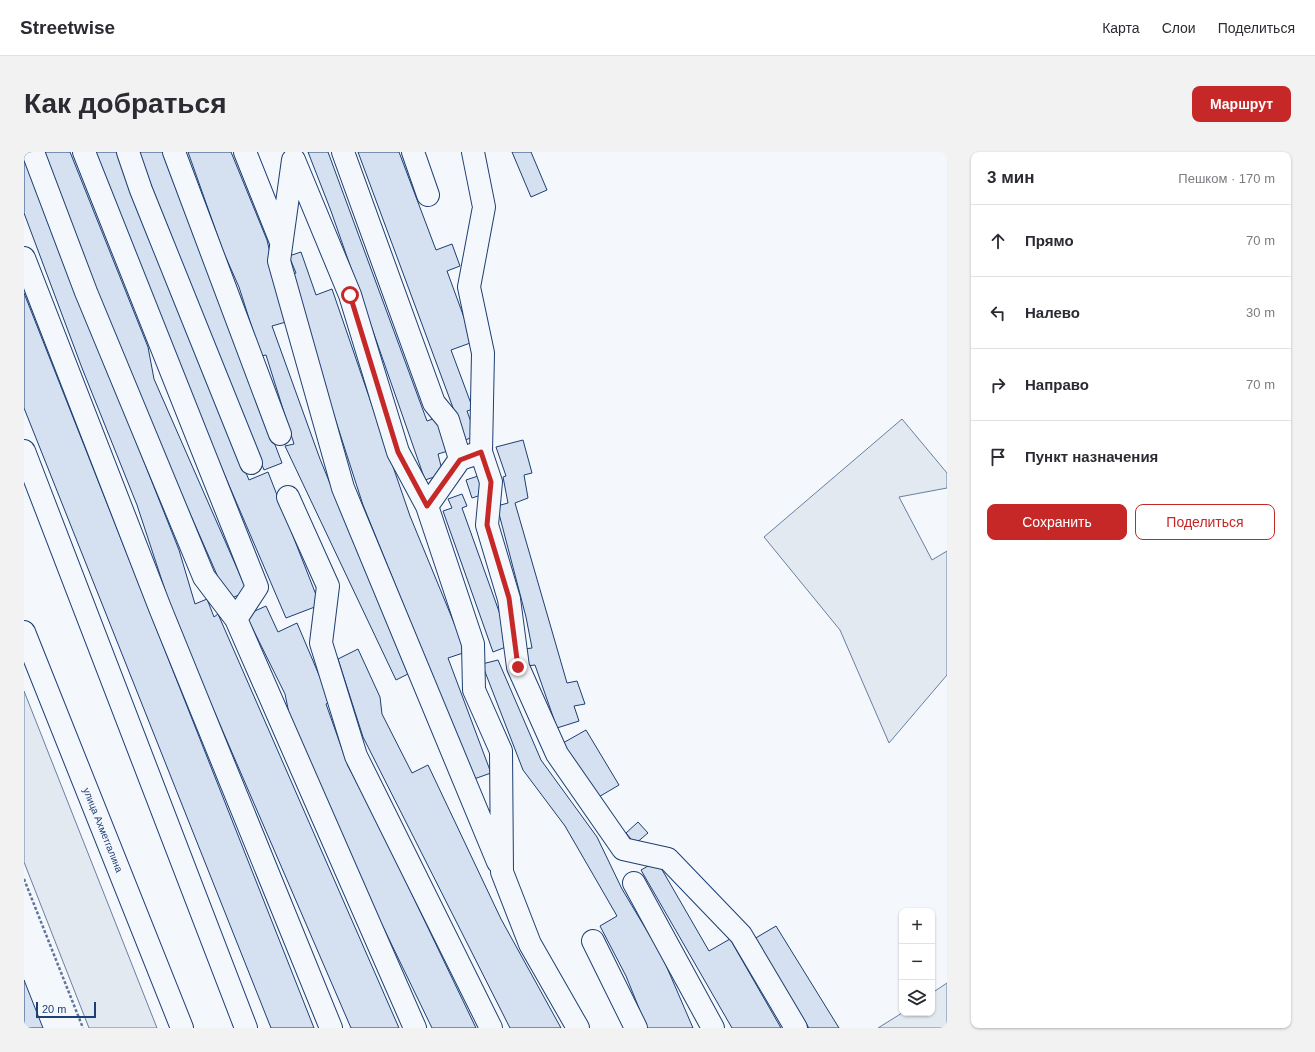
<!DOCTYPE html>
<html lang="ru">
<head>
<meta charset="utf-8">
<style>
  body { margin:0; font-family:Arial,sans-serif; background:#f2f2f3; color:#2b2b33 }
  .controls { position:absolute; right:12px; bottom:12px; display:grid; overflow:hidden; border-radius:8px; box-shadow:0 1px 3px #0004 }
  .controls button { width:36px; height:36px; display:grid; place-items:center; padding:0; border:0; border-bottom:1px solid #e1e1e2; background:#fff; color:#2b2b33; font:20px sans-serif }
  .scale { position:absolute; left:12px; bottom:10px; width:60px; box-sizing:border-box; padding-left:4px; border:2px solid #1d3f73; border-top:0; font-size:11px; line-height:14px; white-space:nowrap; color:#1d3f73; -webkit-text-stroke:3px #f4f7fb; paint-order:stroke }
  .stop { position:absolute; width:12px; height:12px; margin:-9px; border:3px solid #c62828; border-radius:50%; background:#fff }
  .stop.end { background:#c62828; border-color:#fff; box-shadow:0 1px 4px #0008 }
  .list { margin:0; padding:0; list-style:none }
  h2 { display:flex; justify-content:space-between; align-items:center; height:52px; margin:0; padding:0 16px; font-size:17px }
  h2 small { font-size:13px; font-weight:400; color:#7c7c81 }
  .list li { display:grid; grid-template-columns:26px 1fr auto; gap:12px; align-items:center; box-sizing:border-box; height:72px; padding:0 16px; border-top:1px solid #e1e1e2 }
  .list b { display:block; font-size:15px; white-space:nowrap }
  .list em { font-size:13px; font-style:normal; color:#7c7c81 }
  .actions { display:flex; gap:8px; padding:12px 16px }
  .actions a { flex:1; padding:9px 0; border:1px solid #c62828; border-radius:8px; text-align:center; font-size:14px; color:#c62828 }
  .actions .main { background:#c62828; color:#fff }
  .icon { flex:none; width:22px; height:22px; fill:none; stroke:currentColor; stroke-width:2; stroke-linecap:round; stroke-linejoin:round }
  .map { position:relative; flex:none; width:923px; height:876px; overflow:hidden; border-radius:8px }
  header { display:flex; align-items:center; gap:24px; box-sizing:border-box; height:56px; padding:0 20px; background:#fff; border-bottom:1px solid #e1e1e2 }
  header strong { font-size:19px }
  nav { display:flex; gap:22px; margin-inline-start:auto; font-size:14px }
  .intro { display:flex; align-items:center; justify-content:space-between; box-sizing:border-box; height:96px; padding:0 24px }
  h1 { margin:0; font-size:28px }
  .button { padding:10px 18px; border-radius:8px; background:#c62828; color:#fff; font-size:14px; font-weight:700 }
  main { display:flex; gap:24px; padding:0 24px }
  aside { flex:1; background:#fff; border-radius:8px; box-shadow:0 1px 3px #0004 }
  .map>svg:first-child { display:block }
  .green { fill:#e3e9f0; stroke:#687fa3 }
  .building { fill:#d5e0f0; stroke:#1d3f73 }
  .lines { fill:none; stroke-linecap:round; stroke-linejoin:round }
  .minor-casing { stroke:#1d3f73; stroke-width:24 }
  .major-casing { stroke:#1d3f73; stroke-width:24 }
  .path { stroke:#5e769c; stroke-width:2.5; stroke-dasharray:3 2; stroke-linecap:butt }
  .minor { stroke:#f4f7fb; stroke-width:22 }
  .major { stroke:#f4f7fb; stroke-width:22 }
  .route { stroke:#c62828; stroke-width:5 }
  .labels { text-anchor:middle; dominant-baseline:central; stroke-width:3; stroke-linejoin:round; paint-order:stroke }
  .street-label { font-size:10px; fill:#1d3f73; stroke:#f4f7fb }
</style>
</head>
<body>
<header>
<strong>Streetwise</strong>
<nav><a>Карта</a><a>Слои</a><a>Поделиться</a></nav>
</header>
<div class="intro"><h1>Как добраться</h1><a class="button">Маршрут</a></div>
<main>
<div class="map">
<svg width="923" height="876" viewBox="0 0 923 876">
  <rect width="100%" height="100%" fill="#f4f7fb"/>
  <path class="green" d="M878,267l45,54v15l-48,9 33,63 15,-9v124l-58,68 -49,-113 -76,-93z
    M0,539l133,337h-68l-65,-166z
    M923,831v45h-69l24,-15h30v-20z"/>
  <path class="building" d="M20,0h26l78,195 6,32 93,212 -19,9 -122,-278z
    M71,0h22l25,70 107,258 19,-8 52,133 -34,13 -121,-282z
    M114,0h25l119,311 -18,7z
    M164,0h43l36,88 19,82 -14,4 48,133 88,215 -12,6 -111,-234 9,-2 -28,-89 -5,1 -22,-69 -16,-36z
    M284,0h20l99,269 11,-4 10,34 -10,3 5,20 -18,6 -94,-269z
    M334,0h41l37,98 16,-6 8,22 -13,5 26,71 -22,8 22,59 -6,2 9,25 -11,4z
    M488,0h19l16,38 -16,7z
    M0,7l155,391 16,54 12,-5 7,18 4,-3 181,414h-48l-146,-338 -36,-88 -32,-97 -55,-137 -58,-155z
    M277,100l15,43 16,-6 78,227 56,136 -18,6 43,115 -17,6 -111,-274 -74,-229 7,-3 -7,-17z
    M0,141l290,735h-43l-247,-620z
    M499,288l9,33 -8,2 4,23 -13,5 52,180 10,-2 8,23 -11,2 5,15 -22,7 -22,-63 -8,1 -3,-17 8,-1 -6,-31 -29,-111 11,-3 -5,-26 3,-1 -10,-29z
    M454,324l6,18 -12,4 -6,-18z
    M438,342l5,12 -5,2 49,137 -18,7 -50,-141 9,-3 -4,-9z
    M242,454l12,26 19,-9 33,78 -4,3 22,62 26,49 102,213h-44l-60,-124 -80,-176 -7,-34 -39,-79z
    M334,497l22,48 2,17 30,59 16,-8 73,154 60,109h-51l-147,-291 -25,-78z
    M474,508l43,100 56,77 25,52 40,67 31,72h-46l-21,-52 -26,-50 17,-10 -52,-90 -42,-56 -41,-106z
    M562,578l33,55 -22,13 -34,-55z
    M614,670l10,11 -13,11 -9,-11z
    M633,709l52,90 21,-12 51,89h-49l-91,-158z
    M752,774l63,102h-30l-55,-89z
    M0,828l19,48h-19z"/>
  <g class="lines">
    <defs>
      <path id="minor" d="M9,0l53,140 118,285 32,42
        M60,0l173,435 -21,32 179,409
        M104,0l13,38 110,273
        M150,0l106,282
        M221,0l36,90
        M319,0l91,251 14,17 12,39
        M389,0l15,43
        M449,0l11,55 -15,80 14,66 -2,99 -21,7 -33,47 46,138 1,46 27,61 1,121 28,72 48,84
        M269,8l-14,101 64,227 155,374
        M270,8l56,135 48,157 29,54
        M0,106l136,350 171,420
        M0,299l222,577
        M457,300l10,30 -4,43 22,74 9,68 39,87 66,95 45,10 73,76 55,93
        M264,345l40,89 -7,57 35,113 135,272
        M610,731l79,145
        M569,789l43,87"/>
      <path id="major" d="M0,480l158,396"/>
    </defs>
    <use href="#minor" class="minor-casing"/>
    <use href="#major" class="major-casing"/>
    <path class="path" d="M0,727l59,149"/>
    <use href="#minor" class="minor"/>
    <use href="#major" class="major"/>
  </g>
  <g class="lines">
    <path class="route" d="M326,143l48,157 29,54 33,-46 21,-8 10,30 -4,43 22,73 9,69"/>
  </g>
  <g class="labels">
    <g class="street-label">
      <text transform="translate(79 678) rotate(68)">улица Ахметгалина</text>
    </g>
  </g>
</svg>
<div class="controls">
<button>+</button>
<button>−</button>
<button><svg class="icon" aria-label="layers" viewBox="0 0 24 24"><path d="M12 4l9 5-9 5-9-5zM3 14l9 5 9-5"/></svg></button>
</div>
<div class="scale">20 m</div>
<div class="stop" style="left:326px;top:143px"></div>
<div class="stop end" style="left:494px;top:515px"></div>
</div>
<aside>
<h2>3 мин<small>Пешком · 170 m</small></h2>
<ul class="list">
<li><svg class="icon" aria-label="ahead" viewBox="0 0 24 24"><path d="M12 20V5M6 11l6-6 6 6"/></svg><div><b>Прямо</b></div><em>70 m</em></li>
<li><svg class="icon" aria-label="left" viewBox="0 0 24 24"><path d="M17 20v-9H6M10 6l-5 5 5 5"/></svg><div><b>Налево</b></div><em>30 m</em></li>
<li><svg class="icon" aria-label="right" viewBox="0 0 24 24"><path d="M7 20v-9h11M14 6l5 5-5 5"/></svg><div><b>Направо</b></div><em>70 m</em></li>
<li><svg class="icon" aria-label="arrive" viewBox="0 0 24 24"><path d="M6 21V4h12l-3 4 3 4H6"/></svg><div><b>Пункт назначения</b></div></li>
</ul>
<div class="actions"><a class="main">Сохранить</a><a>Поделиться</a></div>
</aside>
</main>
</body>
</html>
